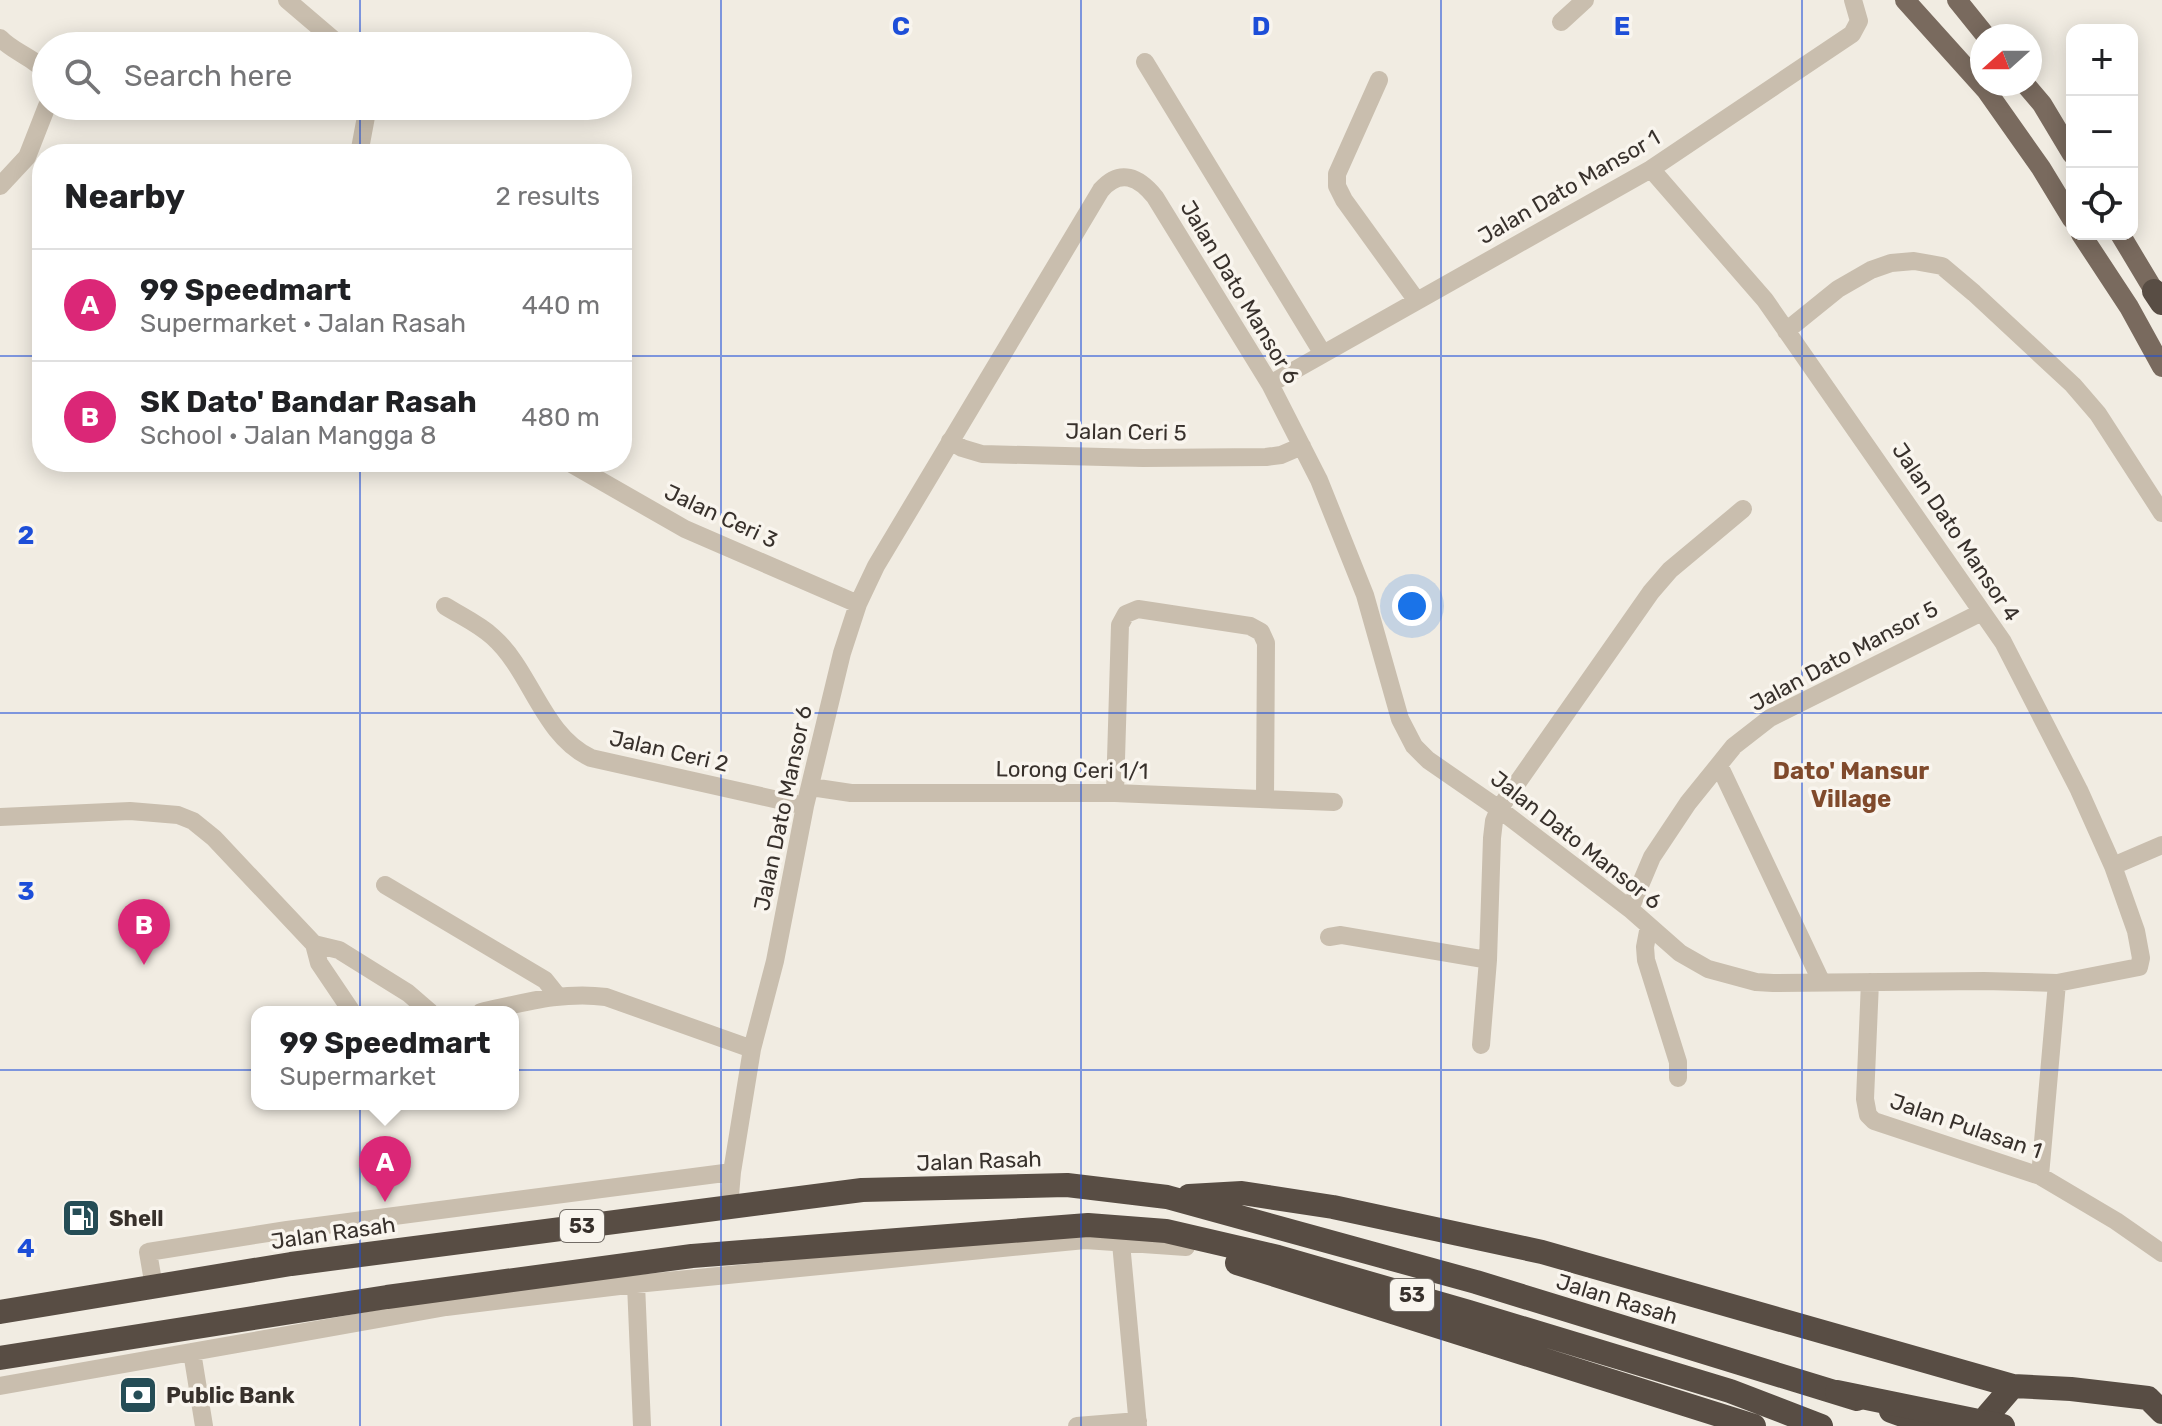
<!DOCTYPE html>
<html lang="en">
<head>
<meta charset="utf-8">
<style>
  body { margin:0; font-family:Rubik,sans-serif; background:#f6f6f6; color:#202124 }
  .controls { position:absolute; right:24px; top:24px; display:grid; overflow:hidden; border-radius:16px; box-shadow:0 4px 20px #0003 }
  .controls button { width:72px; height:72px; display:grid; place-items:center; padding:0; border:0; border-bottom:2px solid #e0e0e0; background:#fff; color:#202124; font:40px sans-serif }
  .compass { position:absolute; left:1970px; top:24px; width:72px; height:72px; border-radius:50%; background:#fff; box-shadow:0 4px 20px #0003; rotate:249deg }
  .you { position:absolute; left:1412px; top:606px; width:28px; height:28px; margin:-20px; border:6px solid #fff; border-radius:50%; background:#1a73e8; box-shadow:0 0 0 12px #1a73e833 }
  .badge { display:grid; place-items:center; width:52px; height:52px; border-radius:50%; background:#db2777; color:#fff; font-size:26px; font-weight:700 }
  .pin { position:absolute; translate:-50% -66px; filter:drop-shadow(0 2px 4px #0008) }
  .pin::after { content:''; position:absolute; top:42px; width:28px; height:24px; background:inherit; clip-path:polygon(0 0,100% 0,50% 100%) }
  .popup { position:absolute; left:251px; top:1006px; width:268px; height:104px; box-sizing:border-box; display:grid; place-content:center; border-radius:16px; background:#fff; filter:drop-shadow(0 2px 6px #0005); font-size:26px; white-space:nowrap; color:#757577 }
  .popup b { font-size:30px; color:#202124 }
  .popup::after { content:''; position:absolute; left:50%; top:100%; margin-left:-16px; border:16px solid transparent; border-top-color:#fff }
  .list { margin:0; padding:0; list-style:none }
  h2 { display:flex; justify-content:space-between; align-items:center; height:104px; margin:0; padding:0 32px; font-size:34px }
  h2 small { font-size:26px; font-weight:400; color:#757577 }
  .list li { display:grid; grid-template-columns:52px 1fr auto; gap:24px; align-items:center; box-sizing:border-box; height:112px; padding:0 32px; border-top:2px solid #e0e0e0 }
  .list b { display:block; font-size:30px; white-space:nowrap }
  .list p { margin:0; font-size:26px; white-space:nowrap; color:#757577 }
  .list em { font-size:26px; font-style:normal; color:#757577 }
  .icon { flex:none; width:44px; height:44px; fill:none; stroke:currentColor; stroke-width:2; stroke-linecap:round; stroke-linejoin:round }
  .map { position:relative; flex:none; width:2162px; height:1426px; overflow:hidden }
  .search { position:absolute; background:#fff; box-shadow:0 4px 20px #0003; left:32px; top:32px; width:600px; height:88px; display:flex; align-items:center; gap:20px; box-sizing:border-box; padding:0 28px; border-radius:44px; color:#757577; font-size:30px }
  .panel { position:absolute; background:#fff; box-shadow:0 4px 20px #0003; left:32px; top:144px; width:600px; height:328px; border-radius:32px }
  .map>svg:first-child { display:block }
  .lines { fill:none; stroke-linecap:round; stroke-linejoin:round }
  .minor { stroke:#c9beae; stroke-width:18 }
  .major { stroke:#796a5e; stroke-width:20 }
  .highway { stroke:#584d44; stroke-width:24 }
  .highway-bridge { stroke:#584d44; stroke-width:24 }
  .grid { fill:none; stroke:#1d4ed8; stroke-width:2; stroke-opacity:0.55 }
  .labels { text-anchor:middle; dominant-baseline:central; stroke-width:7; stroke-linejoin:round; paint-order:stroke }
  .shield { fill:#f9f5ee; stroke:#726c66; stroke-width:2 }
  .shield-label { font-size:20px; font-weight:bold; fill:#38312c }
  .street-label { font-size:22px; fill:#38312c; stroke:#f9f5ee }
  .poi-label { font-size:22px; font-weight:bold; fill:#38312c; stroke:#f9f5ee; text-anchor:start }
  .neighbourhood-label { font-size:24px; font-weight:bold; fill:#804a2c; stroke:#f9f5ee }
  .grid-label { font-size:26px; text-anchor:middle; font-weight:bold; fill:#1d4ed8; stroke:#f9f5ee; stroke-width:7; stroke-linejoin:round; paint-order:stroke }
</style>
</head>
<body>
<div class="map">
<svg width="2162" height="1426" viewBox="0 0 2162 1426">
  <rect width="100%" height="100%" fill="#f1ece2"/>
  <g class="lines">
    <path class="minor" d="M287,0l54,46
      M1561,22l24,-22
      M0,38c14,15 36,20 46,35
      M1145,62l178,292
      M1379,80l-42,94v12l7,14 73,101
      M359,154l9,-48
      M0,186l27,-29 20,-51
      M1786,331l52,-42 33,-19 20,-7 23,-2 28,5 32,27 99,92 25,29 64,99
      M1270,384l381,-215 201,-135 7,-13 -6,-21
      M950,441l12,7 20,6 161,4 123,-1 15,-2 21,-9
      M568,462l117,67 173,75
      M445,606c16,10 34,18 48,31 39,35 49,98 98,121l214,48
      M1719,765l103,218
      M811,787l40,6h264l219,9
      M1115,793l5,-168 6,-11 12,-5 112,17 11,6 5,11 -1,155
      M0,817l130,-6 48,4 15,6 21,17 100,106
      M2113,866l49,-21
      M385,885l160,95 12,15
      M1630,909l22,-52 36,-54 46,-57 36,-28 212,-106
      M1649,926l-4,21 1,13 32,102v16
      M1329,937l12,-2 147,25
      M1870,982l-5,117 3,16 6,6 166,55 76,45 46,32
      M352,1012l-33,-49 -5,-19 25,6 69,43 22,19
      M481,1012c42,-9 82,-21 125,-15l146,52
      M1481,1045l7,-85 4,-122 2,-17 5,-12 152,-217 19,-22 73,-61
      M2040,1176l17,-193
      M729,1207l3,-35 20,-123 23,-88 30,-155 37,-153 16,-49 18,-38 225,-376c19,-22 38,-13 54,7l115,187 49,96 46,115 35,124 14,27 14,14 71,49 131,100 50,44 28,16 48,13 17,1 211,-2 73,2 82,-16 2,-9 -5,-27 -23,-65 -34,-76 -76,-148 -238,-342 -114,-131
      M1121,1243l17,183
      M636,1284l6,142
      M154,1287l-6,-35 139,-22 445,-58
      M192,1352l12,74
      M0,1386l446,-79 190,-23 449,-44 101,7
      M1077,1426l61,-5"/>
    <path class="major" d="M1905,0l81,90 55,78 31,51
      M1957,0l29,36
      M2025,84l17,20 30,50
      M2081,234l48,73 33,60
      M2120,234l42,70"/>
    <path class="highway" d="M2154,291l8,12
      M1189,1196l53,-3 91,14 209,45 471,134 58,3 77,9 14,14
      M1237,1263l517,163
      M0,1312l291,-48 571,-74 205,-5 100,12 309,85 381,117
      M0,1358l387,-61 305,-41 396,-31 78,6 112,26 191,55 261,79 91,35
      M1891,1411l43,15
      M1985,1426l3,-11 25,-29"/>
    <path class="highway-bridge" d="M1837,1392l166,34"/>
  </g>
  <path class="grid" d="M360,0v46M721,0v1426M1081,0v1426M1441,0v1426M1802,0v1426M360,106v48M0,356h42M622,356h1540M360,462v964M0,713h2162M0,1070h2162"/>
  <defs>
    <symbol id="fuel-square" viewBox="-11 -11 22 22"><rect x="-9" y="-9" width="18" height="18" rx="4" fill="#254d56" stroke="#f9f5ee"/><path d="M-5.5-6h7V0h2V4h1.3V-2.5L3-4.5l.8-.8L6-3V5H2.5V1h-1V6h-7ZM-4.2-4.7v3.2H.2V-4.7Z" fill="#fff"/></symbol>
    <symbol id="bank-square" viewBox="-11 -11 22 22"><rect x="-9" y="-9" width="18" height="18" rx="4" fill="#254d56" stroke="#f9f5ee"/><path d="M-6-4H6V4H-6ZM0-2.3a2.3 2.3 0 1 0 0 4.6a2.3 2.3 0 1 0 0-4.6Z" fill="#fff"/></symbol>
  </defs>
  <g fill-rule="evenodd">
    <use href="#fuel-square" x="59" y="1196" width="44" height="44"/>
    <use href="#bank-square" x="116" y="1373" width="44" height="44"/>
  </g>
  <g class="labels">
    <g class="shield">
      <rect x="560" y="1210" width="44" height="32" rx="6"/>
      <rect x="1390" y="1279" width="44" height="32" rx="6"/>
    </g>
    <g class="shield-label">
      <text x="582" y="1226">53</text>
      <text x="1412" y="1295">53</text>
    </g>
    <g class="street-label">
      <text transform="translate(1569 187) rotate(-30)">Jalan Dato Mansor 1</text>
      <text transform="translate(1240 292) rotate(59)">Jalan Dato Mansor 6</text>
      <text transform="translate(1126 432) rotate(1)">Jalan Ceri 5</text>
      <text transform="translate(721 516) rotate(25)">Jalan Ceri 3</text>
      <text transform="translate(1956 532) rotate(56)">Jalan Dato Mansor 4</text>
      <text transform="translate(1844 656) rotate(-28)">Jalan Dato Mansor 5</text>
      <text transform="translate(669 751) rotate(13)">Jalan Ceri 2</text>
      <text transform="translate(1072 770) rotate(1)">Lorong Ceri 1/1</text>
      <text transform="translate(783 808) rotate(-78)">Jalan Dato Mansor 6</text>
      <text transform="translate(1576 840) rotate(38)">Jalan Dato Mansor 6</text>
      <text transform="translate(1966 1126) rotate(19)">Jalan Pulasan 1</text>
      <text transform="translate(979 1161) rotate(-2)">Jalan Rasah</text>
      <text transform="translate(333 1233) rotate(-8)">Jalan Rasah</text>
      <text transform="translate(1617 1299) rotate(17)">Jalan Rasah</text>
    </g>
    <g class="poi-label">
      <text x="109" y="1218">Shell</text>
      <text x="166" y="1395">Public Bank</text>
    </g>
    <g class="neighbourhood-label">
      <text x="1851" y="771">Dato' Mansur<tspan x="1851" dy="28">Village</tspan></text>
    </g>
  </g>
  <g class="grid-label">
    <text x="901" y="35">C</text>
    <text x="1261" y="35">D</text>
    <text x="1622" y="35">E</text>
    <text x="26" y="544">2</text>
    <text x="26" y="900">3</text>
    <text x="26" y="1257">4</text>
  </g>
</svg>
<div class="controls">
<button>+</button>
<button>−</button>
<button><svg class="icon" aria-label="locate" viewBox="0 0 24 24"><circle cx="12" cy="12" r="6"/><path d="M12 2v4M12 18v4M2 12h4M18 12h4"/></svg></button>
</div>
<svg class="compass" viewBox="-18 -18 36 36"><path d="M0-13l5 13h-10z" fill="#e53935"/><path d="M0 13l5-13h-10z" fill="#757577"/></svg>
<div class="you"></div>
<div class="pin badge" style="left:385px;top:1202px">A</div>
<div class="popup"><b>99 Speedmart</b>Supermarket</div>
<div class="pin badge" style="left:144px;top:965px">B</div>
<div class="search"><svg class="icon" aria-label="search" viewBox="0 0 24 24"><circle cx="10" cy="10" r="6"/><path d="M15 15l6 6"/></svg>Search here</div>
<section class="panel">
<h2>Nearby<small>2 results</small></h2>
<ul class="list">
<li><span class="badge">A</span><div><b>99 Speedmart</b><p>Supermarket · Jalan Rasah</p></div><em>440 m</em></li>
<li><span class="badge">B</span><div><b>SK Dato' Bandar Rasah</b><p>School · Jalan Mangga 8</p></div><em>480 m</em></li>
</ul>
</section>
</div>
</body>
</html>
